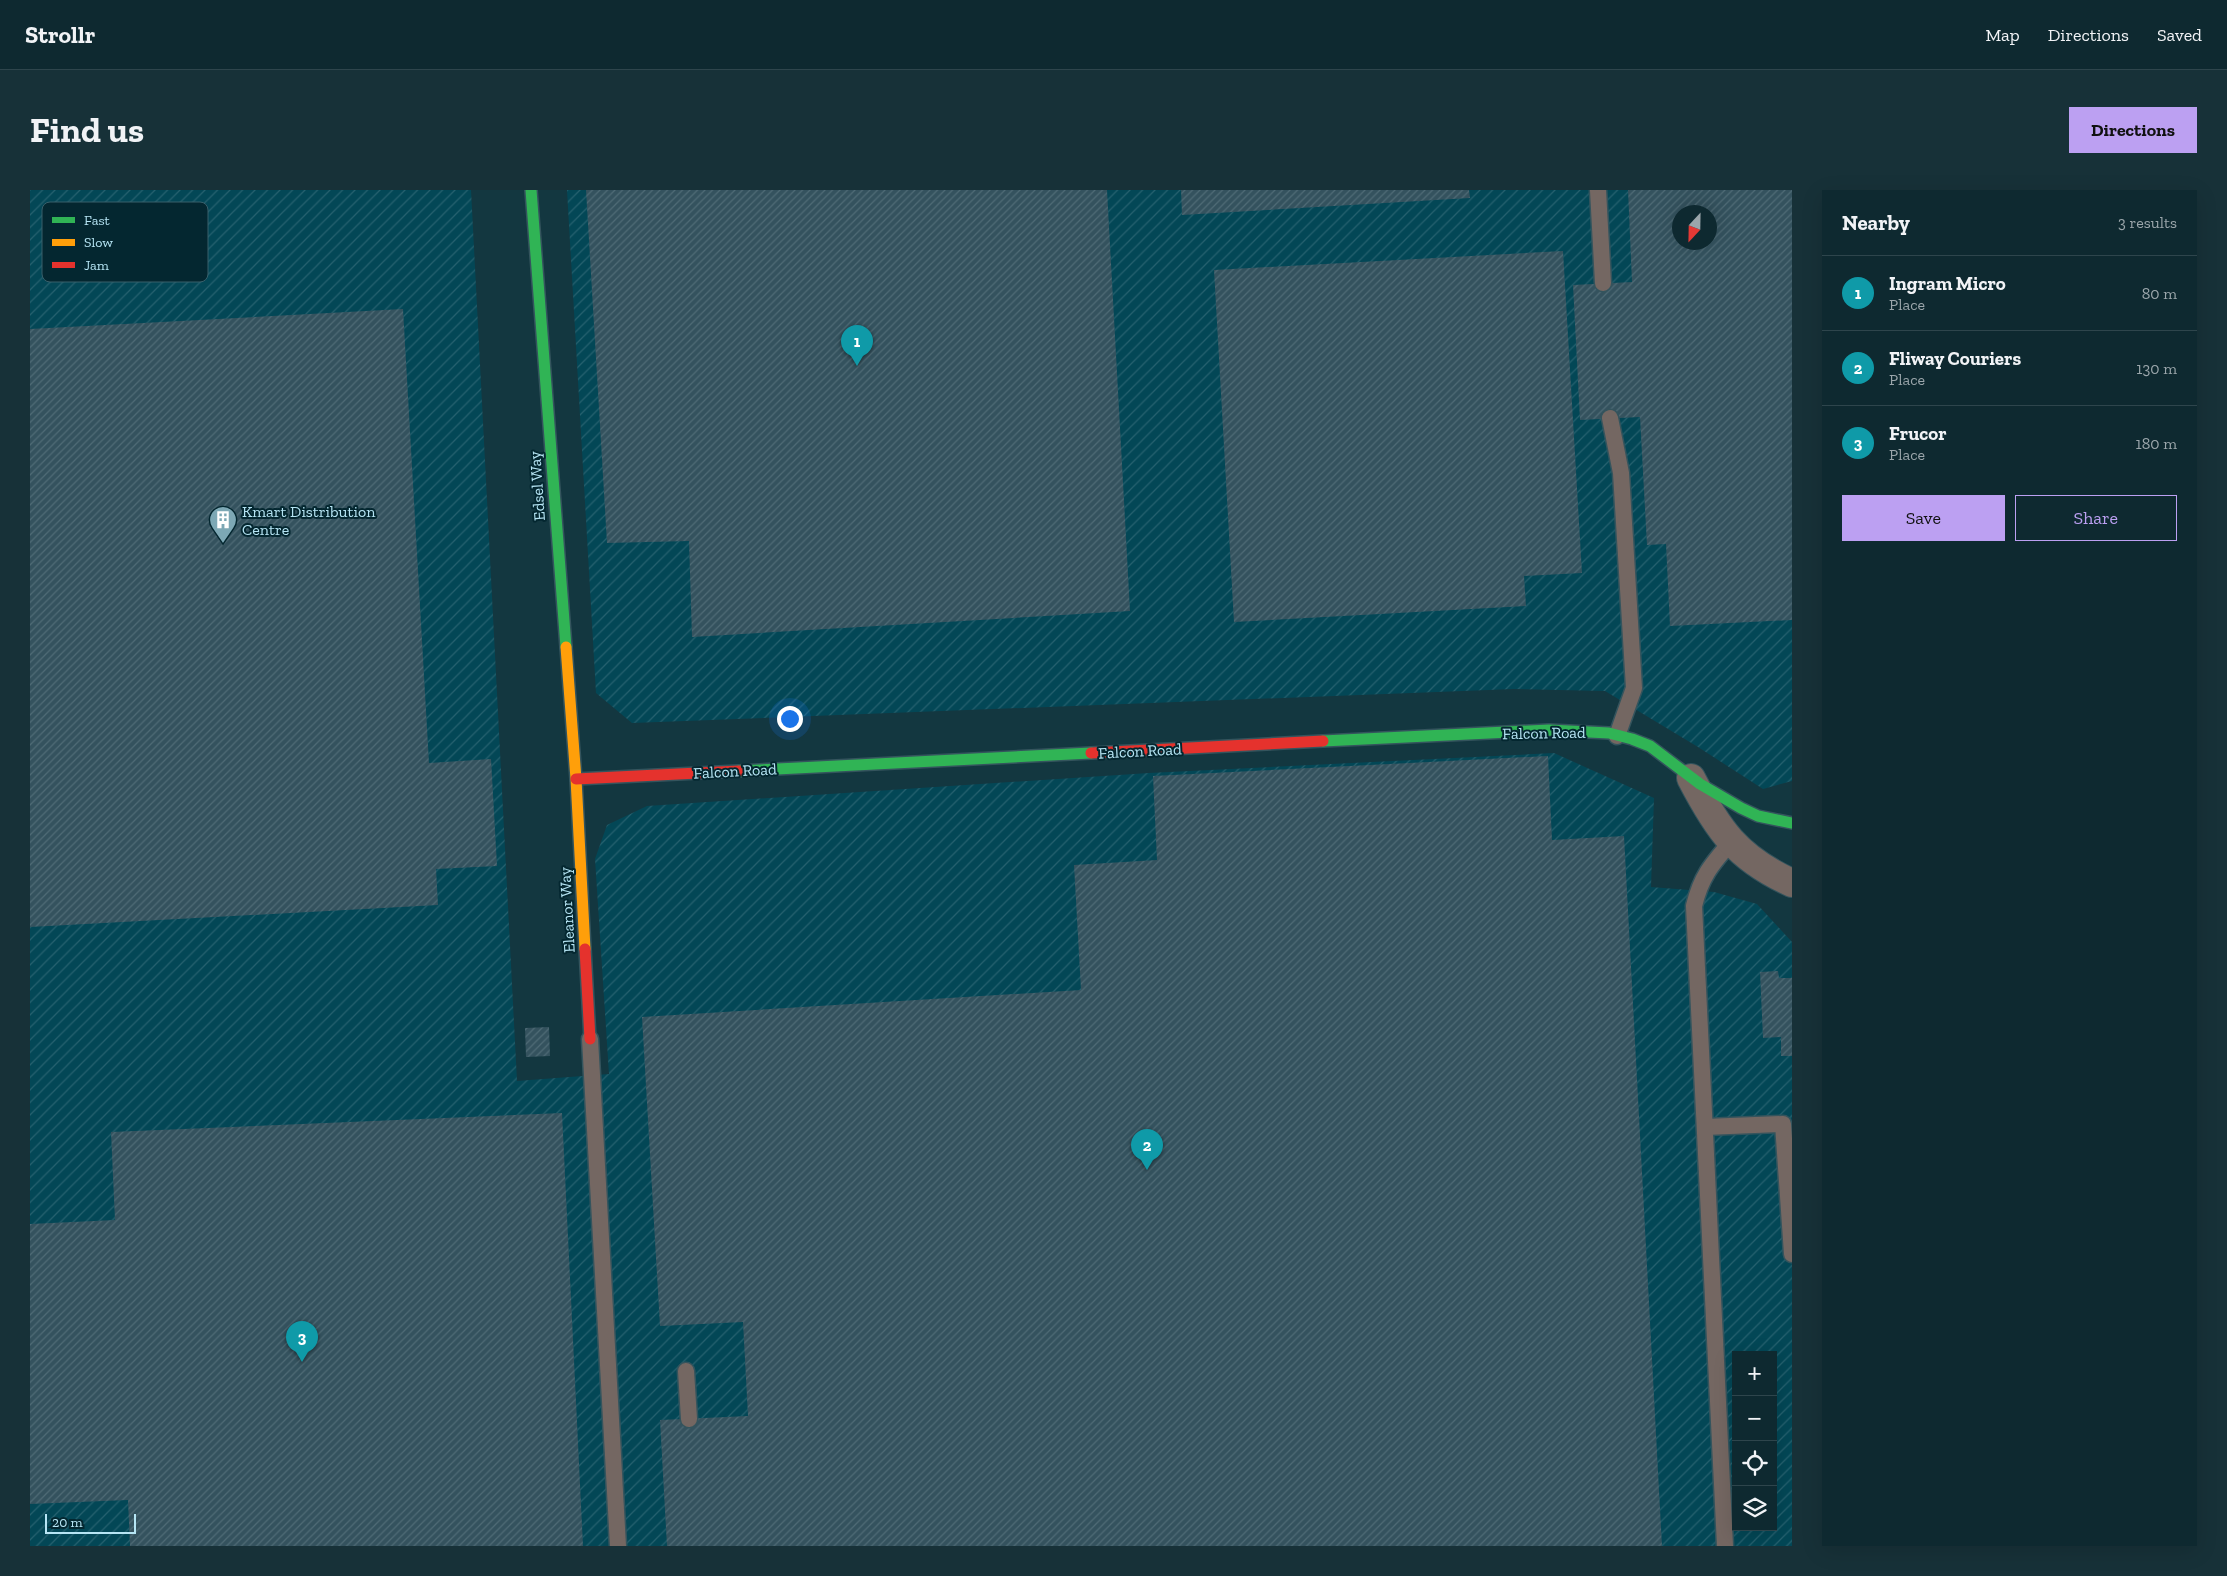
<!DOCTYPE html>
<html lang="en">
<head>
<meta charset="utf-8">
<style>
  body { margin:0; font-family:"Zilla Slab",serif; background:#173138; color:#f1f3f6 }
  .controls { position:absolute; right:15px; bottom:15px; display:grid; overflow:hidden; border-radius:0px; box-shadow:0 5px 20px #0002 }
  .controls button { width:45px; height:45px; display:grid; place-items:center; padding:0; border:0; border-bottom:1px solid #2e454c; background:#0e2930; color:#f1f3f6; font:25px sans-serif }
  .compass { position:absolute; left:1642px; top:15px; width:45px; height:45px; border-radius:50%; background:#0e2930; box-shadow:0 5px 20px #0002; rotate:202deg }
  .scale { position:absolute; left:15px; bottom:12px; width:91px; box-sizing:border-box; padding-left:5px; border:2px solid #b6e5f4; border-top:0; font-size:14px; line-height:18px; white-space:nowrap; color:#b6e5f4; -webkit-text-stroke:4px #042730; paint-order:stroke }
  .you { position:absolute; left:759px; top:528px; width:18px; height:18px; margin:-12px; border:4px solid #fff; border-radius:50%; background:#1a73e8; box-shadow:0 0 0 8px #1a73e833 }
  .badge { display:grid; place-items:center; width:32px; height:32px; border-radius:50%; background:#bca0f2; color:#fff; font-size:16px; font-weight:700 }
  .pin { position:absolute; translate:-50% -41px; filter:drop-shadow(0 1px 2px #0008) }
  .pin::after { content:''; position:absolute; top:26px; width:18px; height:15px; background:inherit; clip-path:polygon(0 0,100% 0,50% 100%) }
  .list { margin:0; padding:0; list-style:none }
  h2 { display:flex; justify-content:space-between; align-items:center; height:65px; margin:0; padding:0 20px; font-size:21px }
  h2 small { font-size:16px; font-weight:400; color:#9ba6ab }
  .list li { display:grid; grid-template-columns:32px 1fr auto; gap:15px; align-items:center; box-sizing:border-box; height:75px; padding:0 20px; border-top:1px solid #2e454c }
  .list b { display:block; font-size:19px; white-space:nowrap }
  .list p { margin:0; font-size:16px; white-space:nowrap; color:#9ba6ab }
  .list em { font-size:16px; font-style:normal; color:#9ba6ab }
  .actions { display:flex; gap:10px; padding:15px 20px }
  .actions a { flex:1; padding:11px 0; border:1px solid #bca0f2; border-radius:0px; text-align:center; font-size:18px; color:#bca0f2 }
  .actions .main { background:#bca0f2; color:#111 }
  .icon { flex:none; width:28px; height:28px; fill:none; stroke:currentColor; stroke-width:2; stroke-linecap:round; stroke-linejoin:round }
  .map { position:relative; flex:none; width:1762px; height:1356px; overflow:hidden; border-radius:0px }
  header { display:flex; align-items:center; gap:30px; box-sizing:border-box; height:70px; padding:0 25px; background:#0e2930; border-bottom:1px solid #2e454c }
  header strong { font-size:24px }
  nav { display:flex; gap:28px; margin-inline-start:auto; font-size:18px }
  .intro { display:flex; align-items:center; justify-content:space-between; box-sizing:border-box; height:120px; padding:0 30px }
  h1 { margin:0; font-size:35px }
  .button { padding:12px 22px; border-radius:0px; background:#bca0f2; color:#111; font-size:18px; font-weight:700 }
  main { display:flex; gap:30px; padding:0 30px }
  aside { flex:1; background:#0e2930; border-radius:0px; box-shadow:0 5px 20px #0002 }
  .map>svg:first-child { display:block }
  .industrial { fill:url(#industrial-furrows); fill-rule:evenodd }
  .building { fill:url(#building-hatch); fill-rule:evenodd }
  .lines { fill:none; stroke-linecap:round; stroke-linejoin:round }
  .lane-casing { stroke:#34545d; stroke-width:19 }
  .street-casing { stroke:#34545d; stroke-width:30 }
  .fast-casing { stroke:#34545d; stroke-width:14 }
  .slow-casing { stroke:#34545d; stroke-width:14 }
  .jam-casing { stroke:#34545d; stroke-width:14 }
  .lane { stroke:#746762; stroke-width:16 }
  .street { stroke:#746762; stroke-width:28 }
  .fast { stroke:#30b455; stroke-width:11 }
  .slow { stroke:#ff9f0a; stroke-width:11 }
  .jam { stroke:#e5322d; stroke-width:11 }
  .labels { text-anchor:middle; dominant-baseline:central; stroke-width:4; stroke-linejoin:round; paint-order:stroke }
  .street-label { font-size:16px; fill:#b6e5f4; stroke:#042730 }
  .poi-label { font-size:16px; fill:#b6e5f4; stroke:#042730; text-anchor:start }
  .key { fill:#042730; stroke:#39606b; stroke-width:1 }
  .key-label { font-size:14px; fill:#b6e5f4 }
</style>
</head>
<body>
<header>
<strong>Strollr</strong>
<nav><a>Map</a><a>Directions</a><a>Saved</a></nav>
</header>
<div class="intro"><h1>Find us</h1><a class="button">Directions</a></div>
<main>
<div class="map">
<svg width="1762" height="1356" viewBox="0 0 1762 1356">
  <defs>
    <pattern id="industrial-furrows" width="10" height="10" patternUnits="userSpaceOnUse" patternTransform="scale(1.25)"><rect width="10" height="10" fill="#034756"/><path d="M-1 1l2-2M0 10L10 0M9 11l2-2" fill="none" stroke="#26616f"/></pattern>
    <pattern id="building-hatch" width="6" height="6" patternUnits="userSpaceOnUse" patternTransform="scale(1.25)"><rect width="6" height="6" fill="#34525e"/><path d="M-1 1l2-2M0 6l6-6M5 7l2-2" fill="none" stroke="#4f6b76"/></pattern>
  </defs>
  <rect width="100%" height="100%" fill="#133740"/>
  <path class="industrial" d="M0,0h441l46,891 92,-7 -14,-215 12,-34 40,-19 502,-33 405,-20 100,45 -3,89 63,5 43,12 35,38v604h-1762zM1706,1165h37v172h-37z
    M537,0h1225v591l-29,8 -65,-42 -93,-56 -91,-2 -882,34 -36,-30zM1650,22h30v30h-30z"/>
  <path class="building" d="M556,0h521l23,421 -438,26 -3,-96 -82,2z
    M1151,0h288l1,8 -288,17z
    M1598,0h164v430l-122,6 -4,-82 -19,1 -7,-128 -60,3 -7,-135 59,-3zM1650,22h30v30h-30z
    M1533,61l19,322 -58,3 2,30 -292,16 -20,-352z
    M373,119l26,454 62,-4 6,107 -61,3 2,36 -408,22v-598z
    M1518,566l4,84 72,-4 38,710h-995l-7,-126 88,-4 -5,-94 -83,4 -18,-309 439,-27 -7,-125 83,-5 -4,-84z
    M1748,781l1,7h13v78h-11v-19l-18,1 -3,-66z
    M519,837l1,29 -24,1 -1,-29z
    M532,923l21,433h-453l-2,-46 -98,4v-280l85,-4 -4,-88z"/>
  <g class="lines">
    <defs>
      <path id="lane" d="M1568,0l5,93
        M1580,228l11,55 13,215 -17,48
        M560,849l28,507
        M1675,937l78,-3 9,130
        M656,1181l3,48
        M1695,1356l-31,-640c7,-29 17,-41 37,-64"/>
      <path id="street" d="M1661,588c27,52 46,80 101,105"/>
      <path id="fast" d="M501,0l35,457
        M1293,551l226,-11 60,3 23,6 18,7 50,38 41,24 17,8 34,7
        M709,581l352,-18"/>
      <path id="slow" d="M536,457l10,132 9,170"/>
      <path id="jam" d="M1061,563l232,-12
        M546,589l163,-8
        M555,759l5,90"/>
    </defs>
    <use href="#lane" class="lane-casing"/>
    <use href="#street" class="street-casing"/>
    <use href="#fast" class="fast-casing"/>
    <use href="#slow" class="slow-casing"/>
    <use href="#jam" class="jam-casing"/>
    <use href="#lane" class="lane"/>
    <use href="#street" class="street"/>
    <use href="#fast" class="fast"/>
    <use href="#slow" class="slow"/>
    <use href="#jam" class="jam"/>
  </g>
  <defs>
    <symbol id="building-pin" viewBox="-11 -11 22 30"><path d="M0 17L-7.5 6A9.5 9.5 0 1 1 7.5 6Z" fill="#7da8b5" stroke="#042730"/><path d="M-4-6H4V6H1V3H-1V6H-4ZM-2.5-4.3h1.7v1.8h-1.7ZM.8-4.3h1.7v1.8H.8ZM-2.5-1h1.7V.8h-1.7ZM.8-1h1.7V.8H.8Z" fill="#fff"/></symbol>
  </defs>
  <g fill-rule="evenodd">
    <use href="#building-pin" x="177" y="314" width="32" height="43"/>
  </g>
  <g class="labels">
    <g class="street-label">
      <text transform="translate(507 296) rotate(-94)">Edsel Way</text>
      <text transform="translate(1514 543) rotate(-1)">Falcon Road</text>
      <text transform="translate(1110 561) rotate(-3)">Falcon Road</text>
      <text transform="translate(705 581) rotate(-3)">Falcon Road</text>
      <text transform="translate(537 720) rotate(-93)">Eleanor Way</text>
    </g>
    <g class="poi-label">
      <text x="212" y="321">Kmart Distribution<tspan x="212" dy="18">Centre</tspan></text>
    </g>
  </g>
  <rect x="12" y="12" width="166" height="80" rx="8" class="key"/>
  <rect x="22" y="27" width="23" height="6" fill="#30b455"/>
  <rect x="22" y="49" width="23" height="7" fill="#ff9f0a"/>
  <rect x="22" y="72" width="23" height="6" fill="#e5322d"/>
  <g class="key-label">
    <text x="54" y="35">Fast</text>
    <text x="54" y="57">Slow</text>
    <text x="54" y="80">Jam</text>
  </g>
</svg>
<div class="controls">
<button>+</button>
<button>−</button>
<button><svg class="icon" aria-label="locate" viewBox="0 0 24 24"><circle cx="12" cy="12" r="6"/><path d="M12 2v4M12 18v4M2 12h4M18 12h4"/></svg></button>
<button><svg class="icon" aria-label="layers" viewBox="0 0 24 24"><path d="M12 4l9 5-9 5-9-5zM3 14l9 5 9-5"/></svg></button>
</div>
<svg class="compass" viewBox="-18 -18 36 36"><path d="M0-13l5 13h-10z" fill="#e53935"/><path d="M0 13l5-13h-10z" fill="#9ba6ab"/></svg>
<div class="scale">20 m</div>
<div class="you"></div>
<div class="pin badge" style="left:827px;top:176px;background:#0f9aa8">1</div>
<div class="pin badge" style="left:1117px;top:980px;background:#0f9aa8">2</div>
<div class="pin badge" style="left:272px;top:1172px;background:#0f9aa8">3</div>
</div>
<aside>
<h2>Nearby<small>3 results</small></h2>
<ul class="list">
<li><span class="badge" style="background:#0f9aa8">1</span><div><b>Ingram Micro</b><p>Place</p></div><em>80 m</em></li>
<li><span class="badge" style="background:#0f9aa8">2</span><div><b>Fliway Couriers</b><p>Place</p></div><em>130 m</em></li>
<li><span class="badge" style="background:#0f9aa8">3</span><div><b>Frucor</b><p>Place</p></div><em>180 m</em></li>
</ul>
<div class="actions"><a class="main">Save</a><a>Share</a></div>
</aside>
</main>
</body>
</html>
